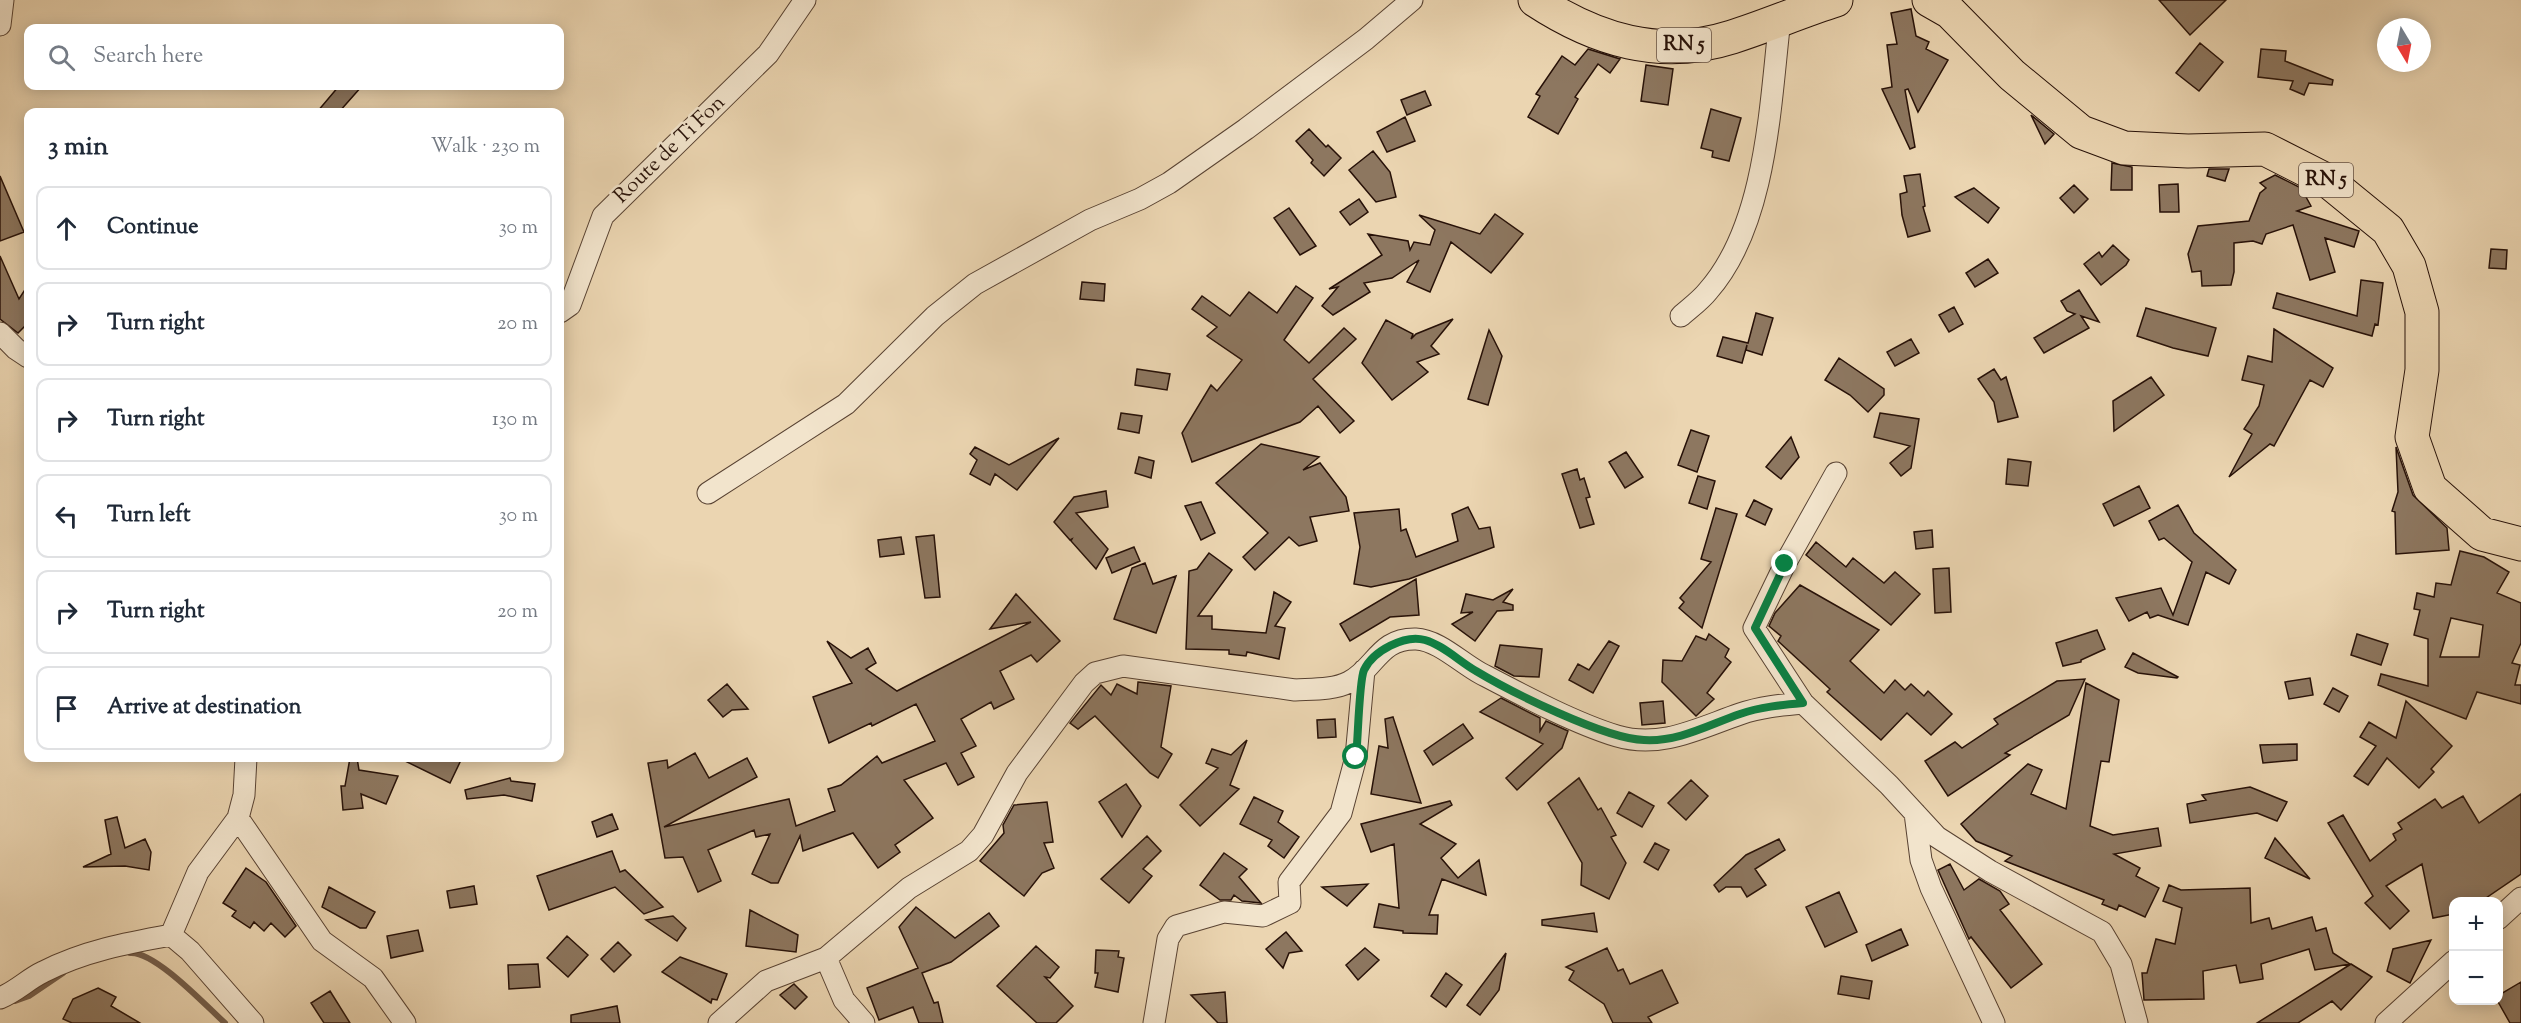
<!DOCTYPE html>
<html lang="en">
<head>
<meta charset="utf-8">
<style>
  body { margin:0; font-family:"Sorts Mill Goudy",serif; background:#f6f6f7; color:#1f2937 }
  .controls { position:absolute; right:18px; bottom:18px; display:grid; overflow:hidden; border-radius:12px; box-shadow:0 3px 15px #0003 }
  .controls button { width:54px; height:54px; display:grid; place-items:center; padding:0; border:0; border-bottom:2px solid #e0e1e3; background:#fff; color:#1f2937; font:30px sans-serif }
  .compass { position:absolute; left:2377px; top:18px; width:54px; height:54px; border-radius:50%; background:#fff; box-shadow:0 3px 15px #0003; rotate:170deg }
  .stop { position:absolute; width:18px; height:18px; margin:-14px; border:4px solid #0b8043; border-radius:50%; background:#fff }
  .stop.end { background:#0b8043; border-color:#fff; box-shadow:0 2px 6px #0008 }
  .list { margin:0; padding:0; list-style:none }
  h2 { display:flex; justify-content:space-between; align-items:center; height:78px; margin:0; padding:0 24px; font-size:26px }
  h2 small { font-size:20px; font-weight:400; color:#747a83 }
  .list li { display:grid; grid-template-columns:39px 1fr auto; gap:18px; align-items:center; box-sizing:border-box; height:84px; margin:0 12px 12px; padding:0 12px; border:2px solid #e0e1e3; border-radius:12px }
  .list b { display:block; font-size:22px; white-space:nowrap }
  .list em { font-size:20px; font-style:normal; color:#747a83 }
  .icon { flex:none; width:33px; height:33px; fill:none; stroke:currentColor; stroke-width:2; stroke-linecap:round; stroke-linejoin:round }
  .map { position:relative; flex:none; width:2521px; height:1023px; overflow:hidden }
  .search { position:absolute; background:#fff; box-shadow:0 3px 15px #0003; left:24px; top:24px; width:540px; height:66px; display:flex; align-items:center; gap:15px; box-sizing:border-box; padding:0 21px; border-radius:12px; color:#747a83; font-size:22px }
  .panel { position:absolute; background:#fff; box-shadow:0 3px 15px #0003; left:24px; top:108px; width:540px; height:654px; border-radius:12px }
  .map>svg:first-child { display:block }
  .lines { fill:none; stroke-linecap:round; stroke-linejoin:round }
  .stream { stroke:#745e4b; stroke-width:6 }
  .building { fill:#8d7760; stroke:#271108; stroke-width:1.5; fill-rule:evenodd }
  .street-casing { stroke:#584232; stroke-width:23 }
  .primary-casing { stroke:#271108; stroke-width:35 }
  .street { stroke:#f2e4cc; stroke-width:21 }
  .primary { stroke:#ebd5b1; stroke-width:33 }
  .route { stroke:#0b8043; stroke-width:8 }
  .labels { text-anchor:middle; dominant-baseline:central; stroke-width:5; stroke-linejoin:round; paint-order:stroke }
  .shield { fill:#f2e4cc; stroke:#645043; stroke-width:1.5 }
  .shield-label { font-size:20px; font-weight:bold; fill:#271108 }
  .street-label { font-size:21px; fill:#271108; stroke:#f2e4cc }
</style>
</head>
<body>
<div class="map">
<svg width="2521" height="1023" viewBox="0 0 2521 1023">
  <rect width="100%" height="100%" fill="#ebd5b1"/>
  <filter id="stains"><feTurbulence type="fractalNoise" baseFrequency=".00333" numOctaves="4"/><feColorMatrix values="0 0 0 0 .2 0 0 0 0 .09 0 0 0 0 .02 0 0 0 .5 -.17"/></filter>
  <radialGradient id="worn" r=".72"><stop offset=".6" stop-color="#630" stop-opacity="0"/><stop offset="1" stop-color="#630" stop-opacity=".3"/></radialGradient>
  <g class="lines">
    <path class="stream" d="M130,953c25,-2 76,53 95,70
      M15,1001l14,-5 34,-23"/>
  </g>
  <path class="building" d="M2159,0h67l-36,35z
    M1911,9l5,27 13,6 -3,7 22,11 -30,52 -10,-23 -3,1 10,57 -5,2 -28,-60 10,-2 -5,-42 10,-1 -6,-31z
    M2200,43l23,19 -24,29 -23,-18z
    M1588,49l32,10 -10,14 -12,-9 -23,33 3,2 -20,35 -30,-17 12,-21 -4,-2 26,-38 13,9z
    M2261,49l25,2 -1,10 48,19 -1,5 -23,-2 -5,12 -14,-6 3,-8 -35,-4z
    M1646,65l27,4 -5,36 -27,-4z
    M339,86h23l-23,26h-22z
    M1425,91l6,14 -24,10 -6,-15z
    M1711,109l30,9 -12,43 -17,-4 1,-6 -12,-3z
    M2031,115l23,19 -9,10z
    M1405,117l10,24 -28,11 -10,-20z
    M1309,129l17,18 2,-2 13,13 -17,18 -13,-13 2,-3 -17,-19z
    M1373,151l17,21 6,25 -20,5 -27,-32z
    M2112,163l20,4v23h-21z
    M2209,169h20l-4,12 -18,-5z
    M1920,174l5,32 -2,1 7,24 -22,6 -6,-22 -2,-21 7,-2 -3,-16z
    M2275,175l26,13 10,18 -14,5 62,20 -5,16 -29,-9 10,34 -25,8 -17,-55 -27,9 -4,10 -9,-3 -19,2v29l-3,13 -29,1 -1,-15 -9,1 -4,-18 10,-28 51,-5 11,-28 6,-5 -6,-5z
    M0,176l24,56 -24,9z
    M2178,184l1,28h-19l-1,-27z
    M2074,185l14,14 -14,14 -14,-15z
    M1974,188l25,20 -11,15 -33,-26z
    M1359,199l9,13 -18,13 -10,-13z
    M1289,208l27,38 -16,9 -26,-37z
    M1495,214l28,20 -32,39 -40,-31 -21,50 -23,-10 12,-22 -27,18 -28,5 6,9 -37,23 -11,-9 16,-19 -9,2 53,-34 -14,-21 40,7 2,9 4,-8 16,3 5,-15 -16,-15 61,19z
    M2113,245l16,15 -3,5 -25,20 -17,-21 15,-12 3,5z
    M2491,249l16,1 -1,19 -17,-1z
    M0,256l19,43 9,-14v38l-10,10 -18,-14z
    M1988,259l10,14 -23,14 -9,-14z
    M2361,280l22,3 -5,42 -3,-1 -3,12 -99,-28 4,-15 80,23z
    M1082,282l23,2 -1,17 -24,-2z
    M1296,286l17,12 -29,42 25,23 35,-35 12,11 -43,40 41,42 -14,12 -22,-27 -18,16 -108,40 -10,-29 29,-48 6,6 25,-31 -35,-24 10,-9 -25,-18 10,-13 28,20 19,-24 28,21z
    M2079,290l20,32 -18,-6 8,12 -45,25 -10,-15 41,-24 -8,-3 -6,-10z
    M1954,307l9,17 -14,8 -10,-17z
    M2146,308l70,20 -8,28 -35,-8 -36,-12z
    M1756,313l17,5 -11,37 -16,-5 1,-5 -5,18 -25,-7 6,-19 25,6z
    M1453,319l-22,27 8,8 -22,8 11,10 -36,28 -30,-37 24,-43 27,14 -2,5 5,-5z
    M2274,329l59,39 -10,19 -13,-7 -36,66 -4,-2 -41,33 23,-43 -8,-5 15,-23 5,-21 -22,-5 6,-24 24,6z
    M1489,330l13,26 -14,49 -20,-6z
    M1911,339l8,14 -24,13 -8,-14z
    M1839,358l45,31v6l-16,17 -18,-17 -25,-15z
    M1137,369l33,5 -3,16 -32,-5z
    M1994,369l7,11 5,-3 12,40 -20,5 -4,-20 -16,-23z
    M2151,377l13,18 -50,36 -1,-30z
    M1121,413l21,3 -3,17 -21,-4z
    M1880,413l39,6 -8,49 -10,8 -11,-13 20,-17 -36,-9z
    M1691,430l18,6 -12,36 -19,-7z
    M1791,437l8,20 -18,22 -15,-12z
    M1059,438l-42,52 -22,-16 -5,11 -20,-11 7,-14 -7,-6 5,-7 34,18z
    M1261,444l58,13 -16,13 17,-7 26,34 3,14 -39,6 7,24 -18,5 -10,-9 -34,33 -12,-13 25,-24 -52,-50z
    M2396,447l17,48 34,33 2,22 -53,4 -1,-42 -3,-1 6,-19z
    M1626,452l17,25 -18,11 -16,-26z
    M1139,457l15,4 -3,17 -16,-5z
    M2008,459l23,3 -3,24 -22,-2z
    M1577,469l3,11 4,-2 6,19 -4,1 8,26 -14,4 -18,-54z
    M1698,476l17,5 -8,28 -18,-6z
    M2139,486l11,22 -36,18 -11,-22z
    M1106,491l2,16 -32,6 32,36 -12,20 -25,-28 1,-2 -2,1 -16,-18 20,-25z
    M1754,500l18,9 -7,16 -19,-9z
    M1201,502l14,31 -14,7 -16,-34z
    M2178,505l16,28 42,37 -7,14 -23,-12 -18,53 -30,-10 -8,3 -3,-6 -18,9 -13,-23 45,-10 12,27 19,-53 -28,-24 -5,2 -10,-19z
    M1468,507l11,22 11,-2 4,20 -85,32 -38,8 -17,-3 6,-37 -6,-34 45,-4 2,22 5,-2 10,28 42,-16 -6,-27z
    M1716,508l21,6 -35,114 -23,-20 5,-6 -4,-4 31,-36 -10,-3z
    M1932,530l1,17 -17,2 -2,-17z
    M934,535l6,62 -15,1 -9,-61z
    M901,537l3,17 -24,3 -2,-17z
    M1816,542l30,25 7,-9 31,25 11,-11 25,22 -29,31 -85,-70z
    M1134,547l6,14 -28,12 -6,-15z
    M2460,551l24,6 25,15 -12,21 24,10v40l-9,20 8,2 -5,20h6v19l-44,-12 -11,27 -88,-34 3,-11 47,12v-47l-14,-4 6,-25 -6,-1 3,-16 17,4 2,-14 15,2zM2451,618l32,7 -4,32h-39z
    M1209,553l23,17 -34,46h14v13l54,4 8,-41 17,10 -16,24 10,2 -6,31 -32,-7 -1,4 -17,-2v-4l-43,-1 3,-78 8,-2z
    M1145,563l8,21 23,-8 -20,57 -42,-14 18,-51z
    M1949,568l2,44 -16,1 -2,-44z
    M1416,579l3,36 -29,2 -40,24 -10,-17z
    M1800,585l79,45 -29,31 34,32 11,-13 10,10 6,-6 13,12 4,-5 24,23 -21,21 -24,-22 -26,27 -54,-48 3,-3 -52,-48 3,-5 -12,-10 6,-13z
    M1513,589l-10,13 10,3v5l-16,1 -22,30 -23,-17 21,-12 -12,1 5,-19 27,6z
    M1016,594l44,47 -23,21 -6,-7 -31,16 14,28 -20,10 -3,-7 -30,17 15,27 -15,7 13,24 -16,8 -12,-22 -42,17 29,38 -38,27 5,7 -22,16 -25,-35 -50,18 -3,-15 -22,47h-7l-19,-9 18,-40 -14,3 -2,-7 -46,20 13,31 -23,11 -15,-35 -18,1 -17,-95 19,-3 1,8 27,-15 14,25 38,-20 10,19 -93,50 125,-28 7,27 39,-15 -7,-22 13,-4 36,-29 5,7 53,-22 -19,-37 -44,22 -1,-3 -42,20 -16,-46 39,-14 -25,-42 24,17 17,-10 8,15 -10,6 31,22 134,-69 -41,7z
    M2097,630l8,19 -24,11v2l-18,4 -7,-23z
    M1709,634l20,15 -4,8 6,5 -24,31 7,6 -18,17 -34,-34 1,-22 19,1 14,-25 10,4z
    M2357,634l31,10 -7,21 -30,-10z
    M1609,641l10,5 -26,47 -24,-13 9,-16 11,6z
    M1500,645l42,4 -3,28 -25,-1 -19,-10z
    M2133,653l45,24 -1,1 -39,-5 -13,-6z
    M2310,678l3,17 -24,4 -4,-17z
    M2085,679l-16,36 -64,38 5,2 -62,41 -23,-35 30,-19 7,6 36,-24 -4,-5 63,-38z
    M1138,682l33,4 -10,61 11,7 -14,24 -8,-5 -55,-57 -17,13 -8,-6 31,-38 10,10 6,-11 20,10z
    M2086,683l33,17 -10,62 -8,-1 -11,65 23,9 45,-7 3,18 -47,8 26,14 -4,8 23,12 -14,29 -26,-12 -2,5 -15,-6 2,-4 -99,-39 7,-5 -36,-15 -15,-17 67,-60 14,6 -11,24 35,15z
    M727,684l21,25 -16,1 -9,7 -15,-17z
    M2333,688l15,8 -9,16 -15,-8z
    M1501,698l39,20v13l6,-10 22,10 -6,17 -45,42 -11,-12 37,-34 -63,-32z
    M1663,701l2,22 -23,2 -2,-22z
    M2406,701l46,45 -21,23 3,3 -15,16 -32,-30 -19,27 -14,-9 22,-30 -16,-9 9,-15 27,16z
    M1393,717l28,86 -50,-9 8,-48 9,2 -3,-29z
    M1335,719l1,18 -18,1 -1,-18z
    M1463,724l10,14 -40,27 -9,-14z
    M1247,740l-17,45 9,4 -39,37 -20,-21 38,-37 -12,-5 6,-14 19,6z
    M2297,744v16l-34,3 -3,-18z
    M350,758h7l2,12 39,6 -12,28 -25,-10 2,14 -20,2 -2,-24h4z
    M399,758h63l-12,25z
    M510,778l1,3 24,3 -3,17 -28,-6 -37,4 -2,-9z
    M1579,778l19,32 3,-2 15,27 -5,2 15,26 -17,36 -28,-14 1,-22 -34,-60z
    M1691,780l17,16 -22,24 -18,-17z
    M1126,784l15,22 -19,31 -23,-35z
    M2250,787l37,15 -10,19 -20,-8 -67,10 -3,-19 19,-4 -4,-5z
    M1629,792l25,14 -12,21 -25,-14z
    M2521,794v80l-41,28h-26v12l-21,4 -11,-54 -36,22 23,25 -19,18 -25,-26 8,-7 -45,-73 15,-8 27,46 26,-21 -3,-6 9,-5 -4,-6 37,-24 7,9 21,-12 16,27z
    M1254,797l29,14 -5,11 21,15 -15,21 -16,-12 4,-6 -32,-16z
    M1450,801l2,4 -32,19 36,20 -15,14 17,20 21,-18 7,35 -44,-16 -13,36h9l-1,19 -34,-1v-2l-29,-4 5,-23 20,4 -5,-64 -23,8 -10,-28z
    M1047,802l6,40 -9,1 10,25 -12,5 -18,23 -44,-35 24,-28 -1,-8 11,-20z
    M612,814l6,15 -21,8 -5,-15z
    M117,817l8,31 20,-9 6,13 -2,18 -24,-4 -42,1 28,-13 -6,-34z
    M1147,836l14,15 -18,18 9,7 -23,27 -28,-24z
    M2275,838l35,41 -45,-21z
    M1779,839l6,11 -30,19 11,16 -19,12 -6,-10h-15l-7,5 -5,-7 32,-30z
    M1655,843l14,7 -11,20 -14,-8z
    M612,851l8,21 5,-2 38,37 -19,7 -29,-27 -66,23 -12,-34z
    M1224,853l23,16 -8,8 22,26 -19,-2 -8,-6 -3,5h-11l-20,-15z
    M1950,864l14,26 15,-11 21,12 9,13 -9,6 42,54 -31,24 -40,-51 -2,2 -31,-69z
    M246,868l20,14 30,44 -11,11 -14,-14 -7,8 -10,-9 -4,6 -18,-12 4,-5 -13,-8z
    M1368,884l-21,22 -25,-19z
    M2169,885l12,5 69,-2 1,35 18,-5 3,11 40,-12 4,14 10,-3 7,25 17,11 -35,6 -6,-21 -48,15 2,15 -23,4 -4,-18 -33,6 1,28 -60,1 -2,-27h5l9,-34 19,5 7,-36 -19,-7z
    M474,886l3,18 -27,4 -3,-17z
    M329,887l46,25 -9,16h-6l-38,-21z
    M1839,892l18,40 -32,15 -19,-40z
    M916,907l39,31 34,-25 10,13 -48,36 -29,11 12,30 4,-1 5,21h-24l-6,-16 -34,13 -12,-32 51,-20 -19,-41z
    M750,910l48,25 -2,17 -50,-6z
    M1594,913l3,19 -55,-7v-5z
    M673,916l13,12 -9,13 -31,-21z
    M1901,929l7,16 -36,16 -6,-16z
    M418,930l5,21 -32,7 -4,-22z
    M1286,932l16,19 -13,2 -6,15 -17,-19z
    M567,936l21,19 -20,22 -21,-19z
    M2431,940l-21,43 -23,-12 6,-22z
    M618,942l13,13 -17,17 -13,-13z
    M1036,946l23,21 -9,11 -5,-1 28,29 -17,17h-19l-40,-37z
    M1365,948l14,12 -21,20 -12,-15z
    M1607,948l11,23 5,-2 7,15 32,-14 16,33 -30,14 4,6h-39l-9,-19 -35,-24 5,-9 -8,-4z
    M1096,950l23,1 -1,6 6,1 -6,34 -23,-5 3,-14h-3z
    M1506,953l-7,37 -19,25 -13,-10z
    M680,957l47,17 -10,26 -5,-1 -1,4 -49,-31z
    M538,964l2,23 -31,2 -1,-24z
    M2351,964l21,13 -31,33 -9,-9 -34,22h-41z
    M1446,973l16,12 -16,22 -15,-11z
    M1841,976l31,5 -3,18 -31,-5z
    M2521,982v41h-11l-13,-23 2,-5z
    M794,984l13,13 -12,12 -15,-14z
    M98,988l18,9 -5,9 29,17h-68l-9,-4 10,-20z
    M330,991l20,32h-26l-13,-20z
    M1225,992l2,31h-9l-27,-28z
    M617,1006l3,17h-49v-8z"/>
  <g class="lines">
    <defs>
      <path id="street" d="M0,25l3,-25
        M560,312l10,-7 33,-89 165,-162 37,-54
        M1681,316c9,-8 20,-16 27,-25 59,-67 62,-187 72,-272
        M0,333l16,16 12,8
        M708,493l138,-89 89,-88 40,-32 115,-64 50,-21 29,-16 77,-54 120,-90 46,-39
        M1803,703l-49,-75 31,-64 51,-91
        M1915,813l6,47 10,28 63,135
        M238,818l84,123 51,37 32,45
        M2498,919l23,-21
        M171,935l27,-63 40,-54 6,-23 2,-37
        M171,935l19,16 63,72
        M826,958l18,42 20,23
        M0,998c17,-7 28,-19 43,-26 41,-21 84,-29 128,-37
        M719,1023l47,-42 60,-23 83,-70 60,-37 14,-16 34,-62 67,-90 11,-10 28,-7 172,24c17,-1 39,0 54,-8 27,-14 30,-44 67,-43 22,1 44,23 64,34 40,21 94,50 137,63 44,13 82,-8 123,-22 20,-7 41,-9 63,-11l86,82 48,52 53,34 112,61 19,32 16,59
        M1154,1023l14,-84 8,-13 48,-14 39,4 27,-13 -1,-21 52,-69 15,-56 8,-87
        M2386,1023l68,-62"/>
      <path id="primary" d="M1535,0c61,40 125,60 197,37 35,-11 69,-26 104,-37
        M1929,0l21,12 62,63 69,57 43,16 64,3 77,-2 63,32 60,49 21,36 13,46v58l-10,67 18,51 52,46 39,10"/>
    </defs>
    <use href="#street" class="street-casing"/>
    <use href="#primary" class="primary-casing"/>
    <use href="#street" class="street"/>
    <use href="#primary" class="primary"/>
  </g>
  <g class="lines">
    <path class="route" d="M1356,757c2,-16 3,-76 8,-87 9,-19 41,-36 61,-30 18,5 35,22 51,31 35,21 129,68 168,69 35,2 64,-15 96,-26 20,-7 41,-9 63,-11l-48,-75 30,-64"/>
  </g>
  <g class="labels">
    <g class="shield">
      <rect x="1657" y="28" width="54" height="34" rx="4.5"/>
      <rect x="2299" y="163" width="54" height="34" rx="4.5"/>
    </g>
    <g class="shield-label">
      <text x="1684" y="45">RN 5</text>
      <text x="2326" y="180">RN 5</text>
    </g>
    <g class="street-label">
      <text transform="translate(670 150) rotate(-44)">Route de Ti Fon</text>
    </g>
  </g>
  <rect width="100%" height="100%" filter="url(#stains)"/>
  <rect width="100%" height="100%" fill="url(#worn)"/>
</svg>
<div class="controls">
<button>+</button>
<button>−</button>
</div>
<svg class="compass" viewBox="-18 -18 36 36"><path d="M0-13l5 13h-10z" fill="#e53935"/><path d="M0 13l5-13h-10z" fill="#747a83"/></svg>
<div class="stop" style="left:1356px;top:757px"></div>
<div class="stop end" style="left:1785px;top:564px"></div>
<div class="search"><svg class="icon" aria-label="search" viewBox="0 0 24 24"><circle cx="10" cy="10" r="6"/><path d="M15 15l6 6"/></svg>Search here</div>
<section class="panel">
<h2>3 min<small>Walk · 230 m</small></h2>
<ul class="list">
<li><svg class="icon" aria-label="ahead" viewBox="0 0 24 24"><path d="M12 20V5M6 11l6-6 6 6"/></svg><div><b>Continue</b></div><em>30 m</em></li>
<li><svg class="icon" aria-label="right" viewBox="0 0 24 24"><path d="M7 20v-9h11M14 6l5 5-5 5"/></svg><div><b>Turn right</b></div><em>20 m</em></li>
<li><svg class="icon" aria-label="right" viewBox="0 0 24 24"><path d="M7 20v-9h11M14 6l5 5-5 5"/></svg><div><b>Turn right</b></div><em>130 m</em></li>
<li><svg class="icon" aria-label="left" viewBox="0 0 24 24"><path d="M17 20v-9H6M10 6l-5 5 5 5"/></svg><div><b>Turn left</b></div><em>30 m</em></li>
<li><svg class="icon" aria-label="right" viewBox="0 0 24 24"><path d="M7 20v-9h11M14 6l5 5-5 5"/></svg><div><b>Turn right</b></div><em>20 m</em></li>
<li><svg class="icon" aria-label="arrive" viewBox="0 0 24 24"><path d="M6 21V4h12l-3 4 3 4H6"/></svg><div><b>Arrive at destination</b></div></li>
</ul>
</section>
</div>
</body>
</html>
